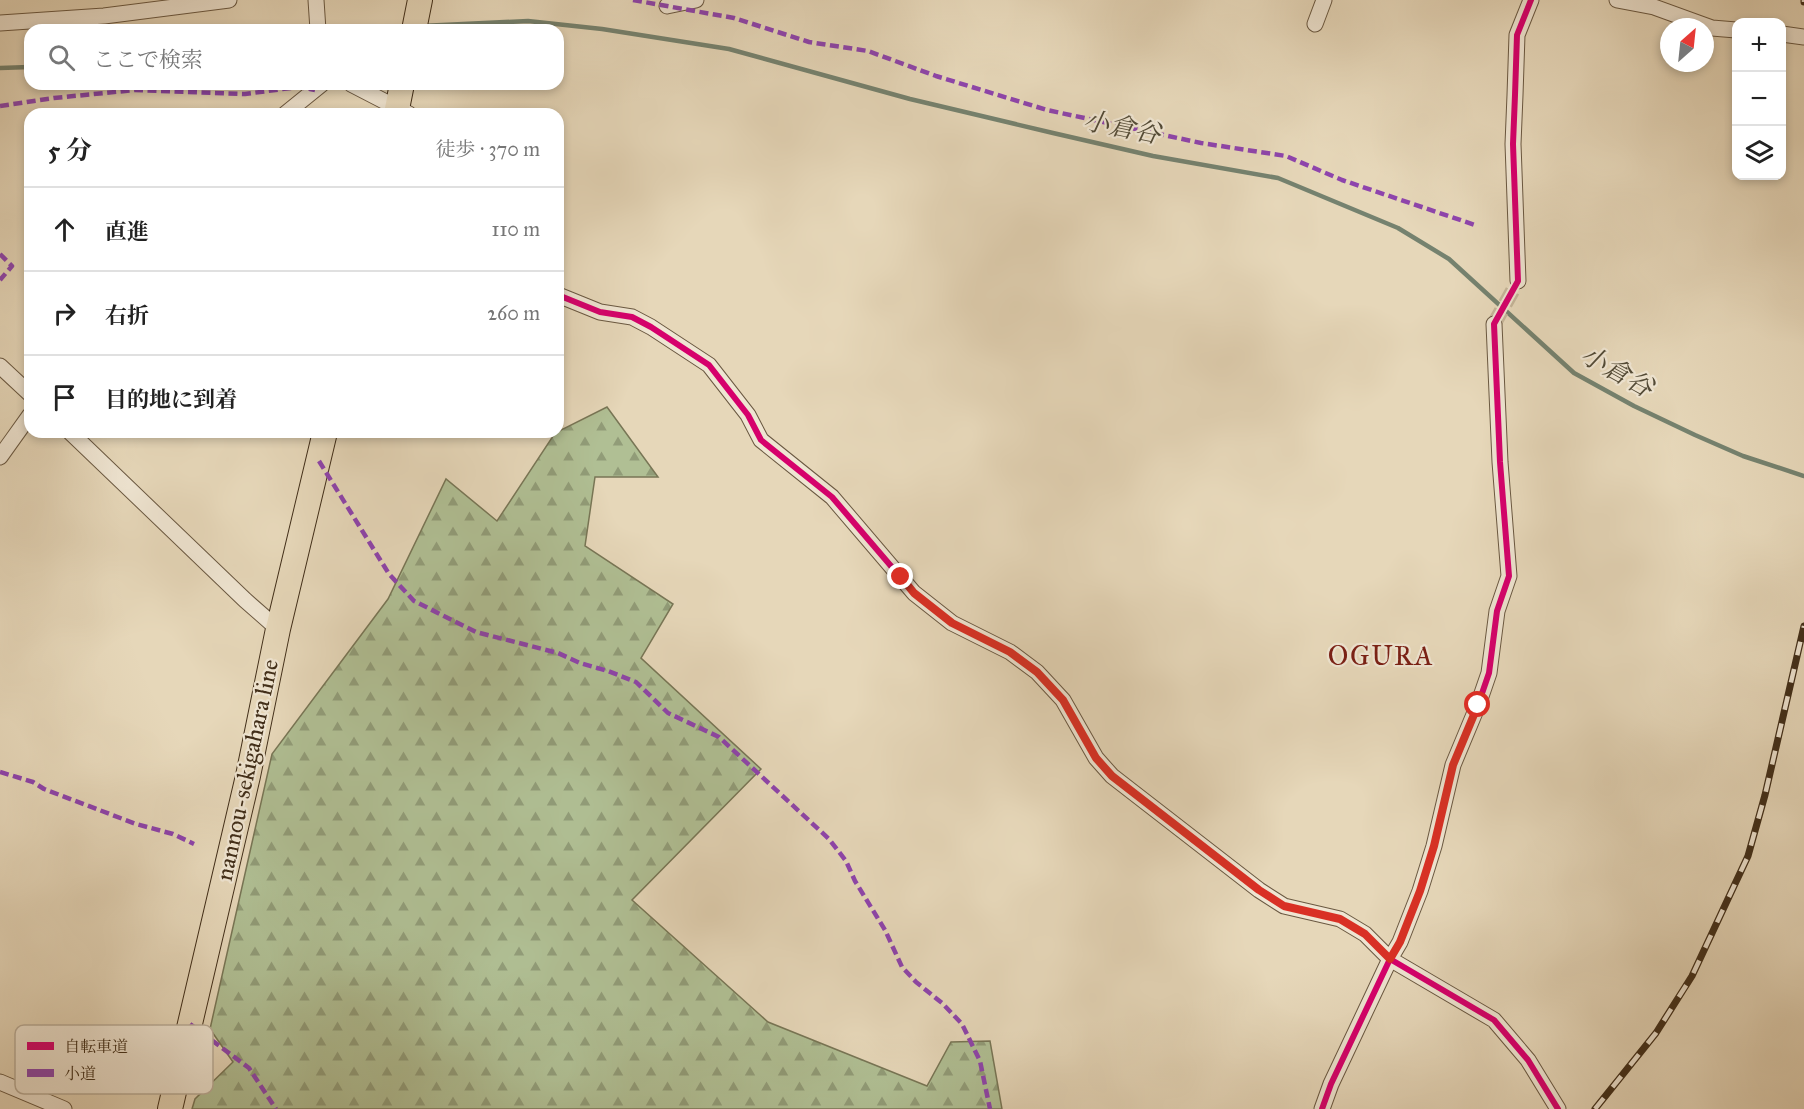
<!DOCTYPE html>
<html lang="ja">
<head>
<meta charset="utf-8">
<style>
  body { margin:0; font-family:"IM FELL Great Primer","Noto Serif JP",serif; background:#f6f6f6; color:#222 }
  .controls { position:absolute; right:18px; top:18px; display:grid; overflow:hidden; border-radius:12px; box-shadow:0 3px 9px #0003 }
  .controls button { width:54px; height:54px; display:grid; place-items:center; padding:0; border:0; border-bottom:2px solid #e0e0e0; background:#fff; color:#222; font:30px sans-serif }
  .compass { position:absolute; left:1660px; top:18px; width:54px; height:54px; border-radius:50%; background:#fff; box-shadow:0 3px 9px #0003; rotate:27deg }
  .stop { position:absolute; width:18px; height:18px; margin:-14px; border:4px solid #d93025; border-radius:50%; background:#fff }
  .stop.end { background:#d93025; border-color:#fff; box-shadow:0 2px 6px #0008 }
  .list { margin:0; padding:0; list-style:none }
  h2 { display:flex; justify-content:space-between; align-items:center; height:78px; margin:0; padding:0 24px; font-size:26px }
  h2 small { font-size:20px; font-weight:400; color:#767676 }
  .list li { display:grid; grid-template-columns:39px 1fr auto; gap:18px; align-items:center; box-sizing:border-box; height:84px; padding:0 24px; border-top:2px solid #e0e0e0 }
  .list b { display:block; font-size:22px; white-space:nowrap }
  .list em { font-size:20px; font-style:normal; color:#767676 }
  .icon { flex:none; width:33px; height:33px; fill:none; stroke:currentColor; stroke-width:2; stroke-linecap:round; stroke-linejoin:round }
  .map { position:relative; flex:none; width:1804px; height:1109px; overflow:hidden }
  .search { position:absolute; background:#fff; box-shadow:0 3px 9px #0003; left:24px; top:24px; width:540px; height:66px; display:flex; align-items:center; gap:15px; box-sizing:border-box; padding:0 21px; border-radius:18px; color:#767676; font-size:22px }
  .panel { position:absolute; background:#fff; box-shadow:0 3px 9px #0003; left:24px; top:108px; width:540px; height:330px; border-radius:18px }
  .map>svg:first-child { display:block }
  .forest { fill:url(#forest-firs); stroke:#787656; stroke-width:1.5 }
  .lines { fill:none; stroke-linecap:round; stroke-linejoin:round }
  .stream { stroke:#75826f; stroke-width:4.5 }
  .street-tunnel { stroke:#c5b599; stroke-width:15; stroke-dasharray:15 8; stroke-linecap:butt }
  .street-casing { stroke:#6a5841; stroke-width:17 }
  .primary-casing { stroke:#412e19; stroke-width:26 }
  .street { stroke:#efe5d2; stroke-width:15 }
  .primary { stroke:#e6d7b9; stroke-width:24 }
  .rail-casing { stroke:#412e19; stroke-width:7 }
  .rail { stroke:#efe5d2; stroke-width:4.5; stroke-dasharray:14; stroke-linecap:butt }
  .quiet { stroke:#8e44ad; stroke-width:4.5; stroke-dasharray:9 4.5; stroke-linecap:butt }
  .cycleway-casing { stroke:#efe5d2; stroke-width:10 }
  .cycleway { stroke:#d6006c; stroke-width:6 }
  .route { stroke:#d93025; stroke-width:8 }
  .labels { text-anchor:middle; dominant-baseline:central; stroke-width:4.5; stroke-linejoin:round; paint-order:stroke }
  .street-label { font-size:24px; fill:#412e19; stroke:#efe5d2 }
  .water-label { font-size:26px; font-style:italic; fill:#524a36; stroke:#efe5d2 }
  .quarter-label { font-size:27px; letter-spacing:1.5px; fill:#7a1f14; stroke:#efe5d2 }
  .key { fill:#efe5d2; stroke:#bbae9a; stroke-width:1.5 }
  .key-label { font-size:16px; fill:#412e19 }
</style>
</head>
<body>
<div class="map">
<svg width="1804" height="1109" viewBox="0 0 1804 1109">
  <defs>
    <pattern id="forest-firs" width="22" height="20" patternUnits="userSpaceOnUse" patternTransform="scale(1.5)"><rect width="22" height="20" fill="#b0bf94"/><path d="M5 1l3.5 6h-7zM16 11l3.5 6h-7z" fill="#919c78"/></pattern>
  </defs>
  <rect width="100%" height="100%" fill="#e6d7b9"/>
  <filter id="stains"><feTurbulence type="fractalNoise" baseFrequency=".00333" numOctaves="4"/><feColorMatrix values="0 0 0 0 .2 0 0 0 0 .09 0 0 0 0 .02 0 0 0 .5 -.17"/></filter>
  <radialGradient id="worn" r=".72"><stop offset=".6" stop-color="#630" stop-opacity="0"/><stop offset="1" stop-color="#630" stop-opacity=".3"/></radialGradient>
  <path class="forest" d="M607,407l51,70h-63l-10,69 88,58 -32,54 120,111 -129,131 136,122 159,64 24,-44 39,-1 12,68h-810l3,-10 38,-37 -23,-33 62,-275 116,-155 58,-120 51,42 58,-88z"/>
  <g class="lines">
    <path class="stream" d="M421,26l107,-5 74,8 127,20 181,50 143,34 100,23 125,22 120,50 51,31 125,114 60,33 61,29 48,21 61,20
      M359,30l48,-4
      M0,68l30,-1"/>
    <path class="street-tunnel" d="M1494,324l24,-43"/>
    <defs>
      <path id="street" d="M316,0l2,30
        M1617,0l37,7 58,21 24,2
        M667,6l29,-6
        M0,23l104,-7 125,-16
        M1315,24l9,-24
        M1782,34l22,3
        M351,84l58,30
        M285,114l37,-30
        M1518,281l-5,-137 2,-49 2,-60 14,-35
        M558,295l42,17 32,5 19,10 58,38 39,50 13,25 71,57 82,96 38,30 58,29 27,20 26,28 33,58 16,18 147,114 25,16 56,13 25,15 25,25 104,61 34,40 30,49
        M0,366l30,28
        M70,432l175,168 33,29
        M0,457l30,-42
        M0,1082l64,27
        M1322,1109l9,-25 59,-125 10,-17 20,-51 14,-45 19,-81 25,-60 11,-32 8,-62 12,-35 -9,-114 -6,-138"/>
      <path id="primary" d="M414,30l6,-30
        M396,114l6,-30
        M170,1109l78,-333 30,-147 47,-197"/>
    </defs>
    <use href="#street" class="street-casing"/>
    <use href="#primary" class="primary-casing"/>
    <use href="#street" class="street"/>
    <use href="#primary" class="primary"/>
    <defs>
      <path id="rail" d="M1804,0v2
        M1595,1109l61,-76 36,-57 56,-120 17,-61 39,-169"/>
    </defs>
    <use href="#rail" class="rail-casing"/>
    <use href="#rail" class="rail"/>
    <path class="quiet" d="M633,0l101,18 75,24 59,9 68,25 111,34 154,33 85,13 56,24 133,45
      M0,106l54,-8 81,-8 110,4 53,-7 17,3
      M0,254l12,12 -12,14
      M319,461l70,113 25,27 62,31 82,21 22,10 28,8 28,11 32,31 51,24 110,102 17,22 9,20 30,49 17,37 14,15 26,21 20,21 18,37 10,48
      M0,772l33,10 11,7 92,35 37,10 21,10
      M190,1024l59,44 27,41"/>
    <defs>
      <path id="cycleway" d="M558,295l42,17 32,5 19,10 58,38 39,50 13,25 71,57 82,96 38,30 58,29 27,20 26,28 33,58 16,18 147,114 25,16 56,13 25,15 25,25 104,61 34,40 30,49
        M1322,1109l9,-25 59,-125 10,-17 20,-51 14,-45 19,-81 25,-60 11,-32 8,-62 12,-35 -9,-114 -6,-138 24,-43 -5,-137 2,-49 2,-60 14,-35"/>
    </defs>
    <use href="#cycleway" class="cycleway-casing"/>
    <use href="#cycleway" class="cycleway"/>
  </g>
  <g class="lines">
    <path class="route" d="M901,577l13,16 38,30 58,29 27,20 26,28 33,58 16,18 147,114 25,16 56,13 25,15 25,25 10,-17 20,-51 14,-45 19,-81 25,-60"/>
  </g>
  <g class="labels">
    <g class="street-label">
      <text transform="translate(247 770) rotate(-78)">nannou-sekigahara line</text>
    </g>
    <g class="water-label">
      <text transform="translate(1122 127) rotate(11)">小倉谷</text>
      <text transform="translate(1617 371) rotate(29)">小倉谷</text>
    </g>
    <g class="quarter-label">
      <text x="1381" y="655">OGURA</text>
    </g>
  </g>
  <rect x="15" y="1025" width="198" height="69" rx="9" class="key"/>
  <rect x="27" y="1042" width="27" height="8" fill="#d6006c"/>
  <rect x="27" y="1069" width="27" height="8" fill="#8e44ad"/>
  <g class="key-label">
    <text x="64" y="1052">自転車道</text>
    <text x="64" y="1079">小道</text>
  </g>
  <rect width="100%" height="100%" filter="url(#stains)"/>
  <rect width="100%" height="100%" fill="url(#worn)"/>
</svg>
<div class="controls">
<button>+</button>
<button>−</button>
<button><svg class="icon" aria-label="layers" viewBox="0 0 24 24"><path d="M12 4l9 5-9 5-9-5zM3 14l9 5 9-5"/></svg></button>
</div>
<svg class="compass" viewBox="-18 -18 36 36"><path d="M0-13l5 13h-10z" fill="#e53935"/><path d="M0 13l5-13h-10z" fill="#767676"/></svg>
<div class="stop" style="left:1478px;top:705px"></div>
<div class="stop end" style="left:901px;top:577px"></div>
<div class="search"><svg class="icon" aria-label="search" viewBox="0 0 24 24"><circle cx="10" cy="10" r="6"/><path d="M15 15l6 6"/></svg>ここで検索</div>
<section class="panel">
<h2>5 分<small>徒歩 · 370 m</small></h2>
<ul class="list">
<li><svg class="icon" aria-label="ahead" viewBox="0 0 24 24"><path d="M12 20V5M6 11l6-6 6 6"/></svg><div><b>直進</b></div><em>110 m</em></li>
<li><svg class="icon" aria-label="right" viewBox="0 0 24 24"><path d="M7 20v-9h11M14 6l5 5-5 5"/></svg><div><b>右折</b></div><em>260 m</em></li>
<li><svg class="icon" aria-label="arrive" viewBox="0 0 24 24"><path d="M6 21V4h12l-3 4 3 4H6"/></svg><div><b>目的地に到着</b></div></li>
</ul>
</section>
</div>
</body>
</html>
